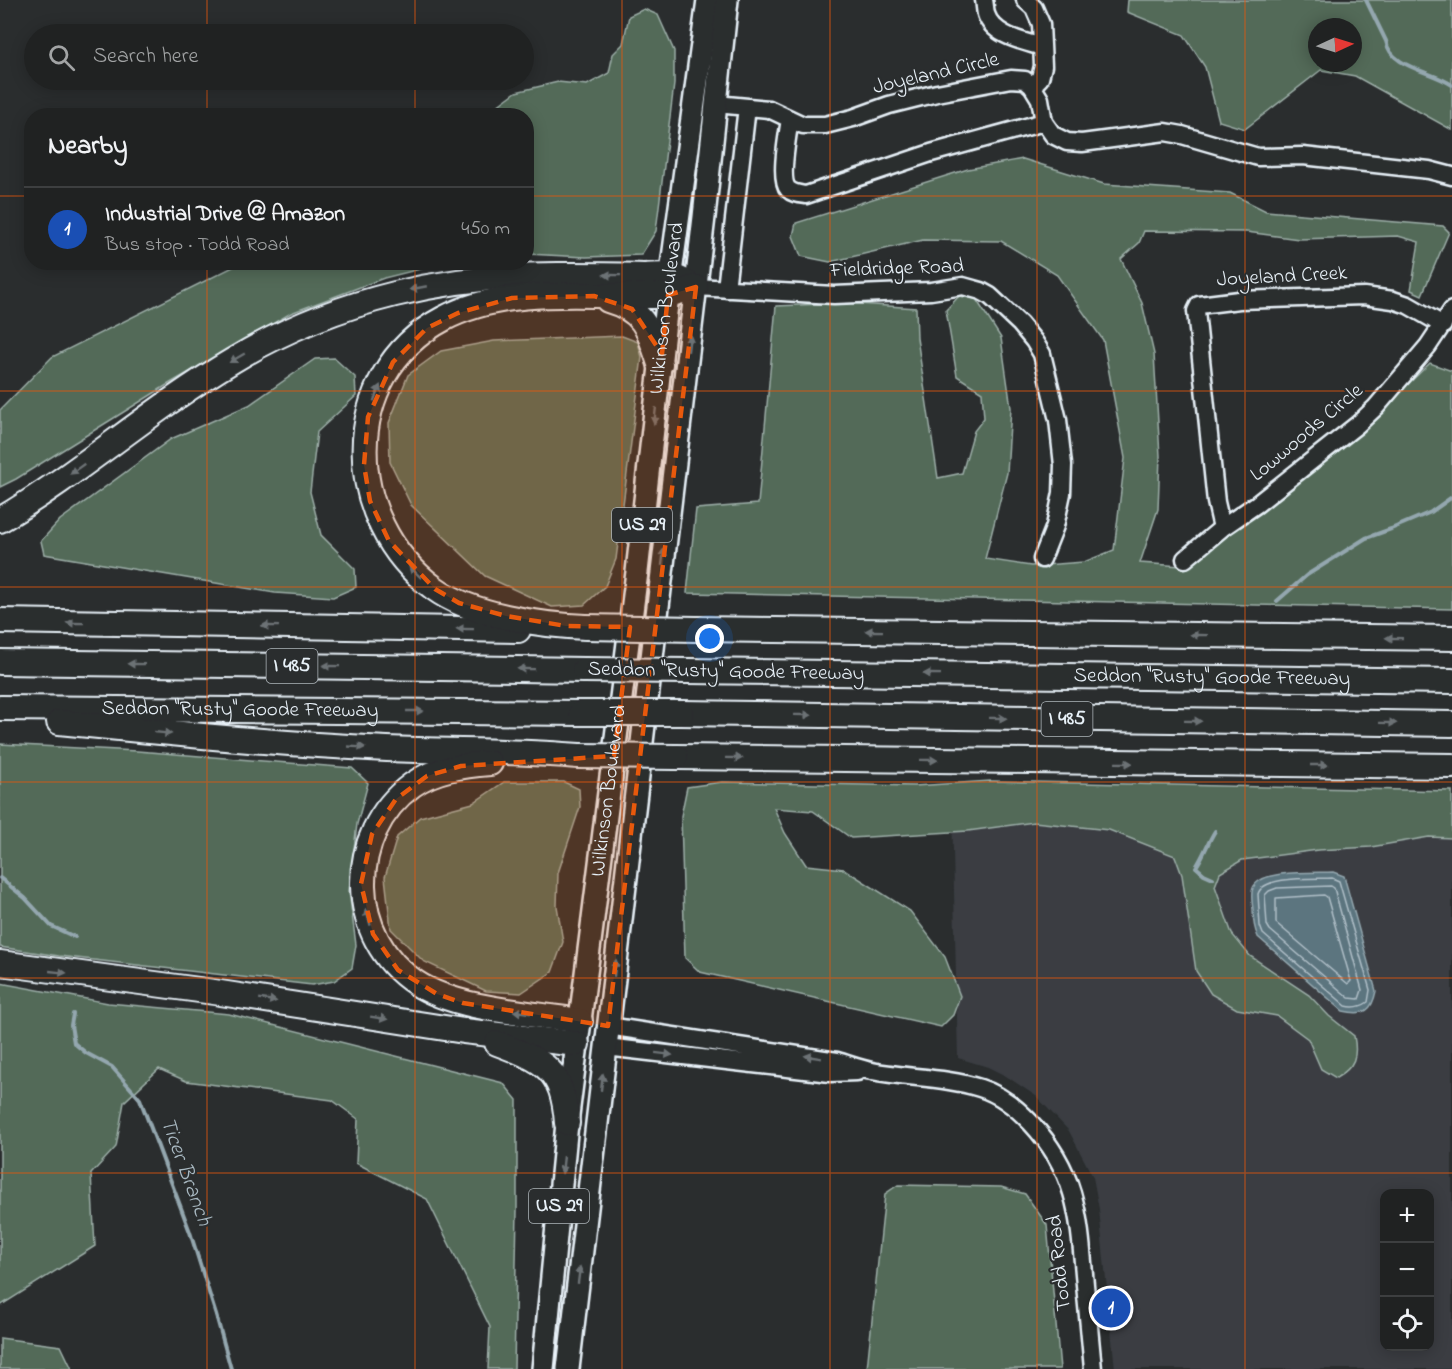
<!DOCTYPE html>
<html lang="en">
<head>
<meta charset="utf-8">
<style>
  body { margin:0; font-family:"Indie Flower",sans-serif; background:#2d2f2f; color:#f1f3f6 }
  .controls { position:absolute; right:18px; bottom:18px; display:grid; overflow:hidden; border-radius:12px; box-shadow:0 3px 15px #0003 }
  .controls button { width:54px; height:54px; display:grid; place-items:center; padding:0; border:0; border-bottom:2px solid #3d3f40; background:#202222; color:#f1f3f6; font:30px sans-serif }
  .compass { position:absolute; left:1308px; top:18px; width:54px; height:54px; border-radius:50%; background:#202222; box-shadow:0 3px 15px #0003; rotate:86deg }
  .you { position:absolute; left:710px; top:639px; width:21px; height:21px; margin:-15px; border:4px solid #fff; border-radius:50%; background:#1a73e8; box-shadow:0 0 0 9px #1a73e833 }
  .badge { display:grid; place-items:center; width:39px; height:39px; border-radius:50%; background:#bca0f2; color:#fff; font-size:20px; font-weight:700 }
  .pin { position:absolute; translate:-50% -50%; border:3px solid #fff; box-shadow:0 2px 6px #0006 }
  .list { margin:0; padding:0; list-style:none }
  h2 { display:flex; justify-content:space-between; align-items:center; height:78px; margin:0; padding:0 24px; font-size:26px }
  h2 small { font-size:20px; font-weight:400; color:#a2a4a5 }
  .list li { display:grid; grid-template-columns:39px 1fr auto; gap:18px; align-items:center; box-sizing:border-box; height:84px; padding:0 24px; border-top:2px solid #3d3f40 }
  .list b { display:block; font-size:22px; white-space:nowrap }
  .list p { margin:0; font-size:20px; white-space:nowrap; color:#a2a4a5 }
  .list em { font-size:20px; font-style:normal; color:#a2a4a5 }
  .icon { flex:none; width:33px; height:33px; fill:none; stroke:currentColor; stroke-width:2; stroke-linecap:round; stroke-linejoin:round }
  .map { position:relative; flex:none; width:1452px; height:1369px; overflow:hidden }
  .search { position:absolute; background:#202222; box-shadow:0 3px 15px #0003; left:24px; top:24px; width:510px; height:66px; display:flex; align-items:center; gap:15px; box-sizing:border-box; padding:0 21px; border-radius:33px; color:#a2a4a5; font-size:22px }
  .panel { position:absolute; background:#202222; box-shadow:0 3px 15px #0003; left:24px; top:108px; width:510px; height:162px; border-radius:24px }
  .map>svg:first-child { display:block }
  .built { fill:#3a3e43; fill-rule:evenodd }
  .green { fill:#526b59; stroke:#9daea8; stroke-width:1.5; fill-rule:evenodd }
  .water { fill:#5c757f; stroke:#94a7af; stroke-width:1.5 }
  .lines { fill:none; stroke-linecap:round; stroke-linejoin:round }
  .shore { stroke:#b0bfc8; stroke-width:1.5 }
  .stream { stroke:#94a7af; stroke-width:4 }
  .minor-casing { stroke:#e8f1f8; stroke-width:21 }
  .major-casing { stroke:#e8f1f8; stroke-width:26 }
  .highway-casing { stroke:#e8f1f8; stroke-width:28 }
  .minor { stroke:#2a2d2e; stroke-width:16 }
  .major { stroke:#2a2d2e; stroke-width:21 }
  .highway { stroke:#2a2d2e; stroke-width:24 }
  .highway-bridge-casing { stroke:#e8f1f8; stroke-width:28; stroke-linecap:butt }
  .highway-bridge { stroke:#2a2d2e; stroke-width:24 }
  .oneway { fill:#6c7275 }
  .marked { fill:#e8590c; fill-opacity:0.2; stroke:#e8590c; stroke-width:4.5; stroke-dasharray:12 8; stroke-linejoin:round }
  .grid { fill:none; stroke:#e8590c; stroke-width:1.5; stroke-opacity:0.55 }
  .labels { text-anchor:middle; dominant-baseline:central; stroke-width:4.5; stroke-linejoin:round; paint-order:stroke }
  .shield { fill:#2a2d2e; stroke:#afb6bb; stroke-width:1.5 }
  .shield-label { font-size:20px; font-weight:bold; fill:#e8f1f8 }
  .street-label { font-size:21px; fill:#e8f1f8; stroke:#2a2d2e }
  .water-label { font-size:22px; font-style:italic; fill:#a9b9c2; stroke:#2a2d2e }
</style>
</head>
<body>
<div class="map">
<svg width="1452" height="1369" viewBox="0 0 1452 1369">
  <rect width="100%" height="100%" fill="#2a2d2e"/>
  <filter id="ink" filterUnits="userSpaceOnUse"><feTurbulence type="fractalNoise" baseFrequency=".0167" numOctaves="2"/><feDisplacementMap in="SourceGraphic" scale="12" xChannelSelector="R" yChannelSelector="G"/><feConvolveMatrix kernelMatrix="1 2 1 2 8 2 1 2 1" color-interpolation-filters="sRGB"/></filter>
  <g filter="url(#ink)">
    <path class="built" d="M952,808l500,13v548h-337l-16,-160 -6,-32 -24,-46 -33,-35 -30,-20 -18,-9 -30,-9zM1384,1194h46v152h-46z"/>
    <path class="green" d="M1128,0h324v130l-97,-54 -34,-6 -76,59 -26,-8 -14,-54 -21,-32 -57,-23zM1317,27h36v36h-36z
      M644,9l14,6 16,36v33l-18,147 -15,24 -55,2 -59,-3 -1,-138 -41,-1 31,-23 42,-10 29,3 22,-12 4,-19 10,-10 6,-28z
      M1023,159l81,25 126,9 36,18 177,15 6,6 -27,63 -11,-5 8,-48 -21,-6 -99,3 -53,-7 -102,-1 -5,12 -18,16 21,44 12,51 6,102 -2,53 -18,54 41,3 156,-113 93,-90 22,8v238l-765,-16 9,-84 62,-5 18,-198 69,-3 71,5 1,30 21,140 24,-5 12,-42 10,-13 -2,-26 -25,-16 -11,-66 13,-14 17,3 25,39 10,70 -4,65 -22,86 46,7 53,-4 30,-12 11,-92 -22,-118 -46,-65 -56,-34 -78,-1 -93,22 -29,-6 -8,-20 3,-13 172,-54z
      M241,263h203l-60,15 -93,35 -124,72 -151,94 -16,8v-77l52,-53z
      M622,336l16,6 4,15 -26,202 -11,27 -21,19 -32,2 -67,-31 -74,-71 -21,-43 -1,-39 19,-48 33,-24 53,-10z
      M334,358l21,19 1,19 -39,36 -7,60 11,43 34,34 1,18 -23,10 -58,-4 -231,-39 -3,-13 19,-21 111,-81 78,-34 66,-46z
      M0,744l137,7 215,17 16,15 -11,41 -8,67 7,54 -4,23 -18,13 -22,4 -253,-29 -59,-9z
      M991,781l461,10v47l-23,-1 -58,10 -53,3 -76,10 -22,13 -5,13 17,48 18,22 59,39 20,21 25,20c4,20 1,31 -18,42l-15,-9 -13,-30 -31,-23 -40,-7 -26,-15 -15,-23 -14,-96 -7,-19 -66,-26 -75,-8 -66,9 -117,7 -38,-27 -39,-3 11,25 21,32 38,4 66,42 35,46 15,39 -7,19 -12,12 -241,-55 -15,-14 -4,-142 6,-29 35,-5 192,4z
      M504,782h60l15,7 1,18 -22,66 -1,33 6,36 -11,30 -31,21 -35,-2 -63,-30 -32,-32 -6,-52 12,-40 23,-20 53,-14z
      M0,983l108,20 121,11 274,69 14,17v110l-3,159h-26l2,-42 -63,-128 -71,-36 2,-44 -26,-19 -146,-19 -27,-12 -35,33 -8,45 -25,27 4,72 -95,60z
      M898,1185l103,2 24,7 22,31 13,144h-193l18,-175z
      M0,1338l61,8 11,23h-72z"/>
    <path class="water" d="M1333,872l11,4 32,115c-4,20 -11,25 -33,20l-85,-74c-4,-9 -5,-18 -5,-28 -1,-7 -3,-17 1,-23 11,-17 60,-13 79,-14z"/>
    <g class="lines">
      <path class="shore" d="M1332,878l7,3 31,109 -2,12c-7,5 -14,6 -22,4l-83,-72 -3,-8 -2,-32c5,-19 57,-15 74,-16z
        M1331,886l3,2 28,102 -3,9 -10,-1 -79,-68 -3,-5 -2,-30 4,-4 8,-3z
        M1324,895l3,2 24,84 -3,3 -72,-61v-25z"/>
      <path class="stream" d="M1366,0l20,41c4,27 47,30 66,44
        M1277,601l30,-26 59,-37 25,-9 40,-17 21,-15
        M0,878l25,20 26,28 24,11
        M1213,878l-9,-4 -8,-7c8,-12 12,-25 19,-36
        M73,1014l-2,11 3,18 12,10 26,14 28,32 50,133 26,83 15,54"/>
      <defs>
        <path id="minor" d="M984,0c1,5 1,9 2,14 7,22 37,27 56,33
          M1025,0l9,8 7,16 2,42 -3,12 -8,8
          M716,104l53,5 34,16h22l28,-7 36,-13 48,-12 74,-14 14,1 7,6 8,13 4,23 9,13 14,7 15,1 83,-11 17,3 76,22 45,-1 126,14 23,6
          M790,119c-2,14 -11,60 -2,70 5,5 11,5 18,6l125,-42 113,-31
          M696,287l138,8 97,-4 32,-5 18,5 9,5 30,28 14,17 8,13 16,66 5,45 -1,28 -7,33 -13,33
          M726,289l21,-182
          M1222,528l-6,-26 -20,-191 3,-6 40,-5 125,-4 29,4 15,5 35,20
          M1185,559l37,-31 35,-24 100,-79 19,-18 52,-61 24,-36
          M608,1026l229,35c11,3 23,8 35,10 35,7 73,6 108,17 20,6 37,20 51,35 44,47 48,90 53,151 3,32 6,63 9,95
          M606,1047l224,26 27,-1"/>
        <g id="major">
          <path id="s1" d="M543,1369l24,-246 70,-551 31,-277 40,-295"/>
          <path d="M568,1369l136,-1152 23,-217"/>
        </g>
        <g id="highway">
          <path d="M608,300c38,11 41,31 52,64"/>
          <path d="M0,520c81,-48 151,-111 232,-159 102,-62 220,-88 339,-86 24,0 48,0 73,1 8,0 19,-2 27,0 8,2 17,8 25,11"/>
          <path d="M0,621l518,9"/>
          <path d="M586,627c-46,-2 -114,-11 -152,-39 -91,-66 -97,-213 9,-269 63,-33 141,-23 210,-23l15,-1 28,-8"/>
          <path d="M696,629l756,9"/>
          <path d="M0,662l584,8"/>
          <path id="s2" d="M688,671l764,10"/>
          <path id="s3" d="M0,708l581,5"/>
          <path d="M681,713l771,11"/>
          <path d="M59,722c109,11 218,22 328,27 64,3 128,1 192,7"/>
          <path d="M676,757l776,9"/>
          <path d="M490,763c-26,2 -56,6 -78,22 -67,49 -65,153 4,198 41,27 115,30 164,38"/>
          <path d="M0,963l214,29 250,39 113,13"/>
          <path d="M497,1043c48,18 66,26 70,80"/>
        </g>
      </defs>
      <use href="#minor" class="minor-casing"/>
      <use href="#major" class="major-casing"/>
      <use href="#highway" class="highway-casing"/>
      <use href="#minor" class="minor"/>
      <use href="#major" class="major"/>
      <use href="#highway" class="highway"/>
      <defs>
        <path id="highway-bridge" d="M586,627l110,2
          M584,670l104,1
          M581,713h100
          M579,756l97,1"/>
      </defs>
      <use href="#highway-bridge" class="highway-bridge-casing"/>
      <use href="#highway-bridge" class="highway-bridge"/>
    </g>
    <defs><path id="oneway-solid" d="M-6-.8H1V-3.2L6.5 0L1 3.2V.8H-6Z" transform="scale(1.5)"/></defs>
    <g class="oneway">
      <use href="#oneway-solid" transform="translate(612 275) rotate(-179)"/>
      <use href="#oneway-solid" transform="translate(418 288) rotate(169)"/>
      <use href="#oneway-solid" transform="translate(689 343) rotate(-83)"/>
      <use href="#oneway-solid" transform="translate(237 358) rotate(150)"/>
      <use href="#oneway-solid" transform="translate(377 393) rotate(-68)"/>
      <use href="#oneway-solid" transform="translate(655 416) rotate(96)"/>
      <use href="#oneway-solid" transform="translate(77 469) rotate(144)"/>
      <use href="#oneway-solid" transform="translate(663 557) rotate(-83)"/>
      <use href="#oneway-solid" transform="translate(415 572) rotate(-136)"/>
      <use href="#oneway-solid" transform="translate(75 623) rotate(-179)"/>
      <use href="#oneway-solid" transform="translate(270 626) rotate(-179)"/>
      <use href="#oneway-solid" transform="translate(465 629) rotate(-179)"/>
      <use href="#oneway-solid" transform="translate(874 631) rotate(-179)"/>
      <use href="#oneway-solid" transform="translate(1199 635) rotate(-179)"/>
      <use href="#oneway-solid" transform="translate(1394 638) rotate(-179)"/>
      <use href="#oneway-solid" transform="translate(136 664) rotate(-179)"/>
      <use href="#oneway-solid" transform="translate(331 666) rotate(-179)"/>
      <use href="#oneway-solid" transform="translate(526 669) rotate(-179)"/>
      <use href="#oneway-solid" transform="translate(932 674) rotate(-179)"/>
      <use href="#oneway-solid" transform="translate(415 711)"/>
      <use href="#oneway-solid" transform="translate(803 715) rotate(1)"/>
      <use href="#oneway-solid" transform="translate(998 718) rotate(1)"/>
      <use href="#oneway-solid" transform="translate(1193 721) rotate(1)"/>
      <use href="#oneway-solid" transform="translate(1388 723) rotate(1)"/>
      <use href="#oneway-solid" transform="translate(163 733) rotate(6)"/>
      <use href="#oneway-solid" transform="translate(357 747) rotate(3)"/>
      <use href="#oneway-solid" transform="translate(734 758) rotate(1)"/>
      <use href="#oneway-solid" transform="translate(929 760) rotate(1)"/>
      <use href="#oneway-solid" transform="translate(1124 763) rotate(1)"/>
      <use href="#oneway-solid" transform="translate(1319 765)"/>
      <use href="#oneway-solid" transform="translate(368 917) rotate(-107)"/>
      <use href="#oneway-solid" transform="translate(615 968) rotate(-83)"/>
      <use href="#oneway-solid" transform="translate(58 972) rotate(6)"/>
      <use href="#oneway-solid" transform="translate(268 1000) rotate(9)"/>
      <use href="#oneway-solid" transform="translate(522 1012) rotate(-172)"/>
      <use href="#oneway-solid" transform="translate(379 1018) rotate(9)"/>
      <use href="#oneway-solid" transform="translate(664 1054) rotate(7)"/>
      <use href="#oneway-solid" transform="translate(813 1057) rotate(-171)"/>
      <use href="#oneway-solid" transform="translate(602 1082) rotate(-83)"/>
      <use href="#oneway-solid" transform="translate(563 1165) rotate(96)"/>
      <use href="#oneway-solid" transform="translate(579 1275) rotate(-83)"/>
    </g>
  </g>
  <path class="marked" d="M696,287l-88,739 -145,-23 -26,-9 -39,-24 -25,-36 -12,-50 11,-50 24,-35 31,-23 34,-10 153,-10 16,-129 -64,-1 -60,-10 -47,-13 -24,-14 -46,-48 -19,-40 -6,-36 4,-48 25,-55 34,-34 31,-15 54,-15 82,-2 38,13 30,45 6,-59z"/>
  <path class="grid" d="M207,0v34M415,0v34M622,0v1369M830,0v1369M1037,0v1369M1245,0v1369M207,80v36M415,80v36M0,196h32M526,196h926M207,262v1107M415,262v1107M0,391h1452M0,587h1452M0,782h1452M0,978h1452M0,1173h1452"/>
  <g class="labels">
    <g class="shield">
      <rect x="612" y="508" width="60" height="34" rx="4.5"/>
      <rect x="266.5" y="649" width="51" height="34" rx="4.5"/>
      <rect x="1041.5" y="702" width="51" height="34" rx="4.5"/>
      <rect x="529" y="1189" width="60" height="34" rx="4.5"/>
    </g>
    <g class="shield-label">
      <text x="642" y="525">US 29</text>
      <text x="292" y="666">I 485</text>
      <text x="1067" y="719">I 485</text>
      <text x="559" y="1206">US 29</text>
    </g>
    <g class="street-label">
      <text transform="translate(936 74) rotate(-13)">Joyeland Circle</text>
      <text transform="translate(897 269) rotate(-2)">Fieldridge Road</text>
      <text transform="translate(1282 277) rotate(-3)">Joyeland Creek</text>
      <text stroke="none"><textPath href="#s1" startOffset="1068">Wilkinson Boulevard</textPath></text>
      <text transform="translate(1307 433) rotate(-40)">Lowwoods Circle</text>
      <text transform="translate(726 672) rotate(1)">Seddon "Rusty" Goode Freeway</text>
      <text stroke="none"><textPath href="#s2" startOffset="524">Seddon "Rusty" Goode Freeway</textPath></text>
      <text stroke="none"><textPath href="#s3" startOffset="240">Seddon "Rusty" Goode Freeway</textPath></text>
      <text stroke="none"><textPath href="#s1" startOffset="582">Wilkinson Boulevard</textPath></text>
      <text transform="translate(1060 1263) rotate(-96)">Todd Road</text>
    </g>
    <g class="water-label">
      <text transform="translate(185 1172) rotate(70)">Ticer Branch</text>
    </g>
  </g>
</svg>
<div class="controls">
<button>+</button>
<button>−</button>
<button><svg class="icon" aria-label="locate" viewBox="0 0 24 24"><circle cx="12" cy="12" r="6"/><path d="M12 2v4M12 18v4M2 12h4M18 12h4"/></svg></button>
</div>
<svg class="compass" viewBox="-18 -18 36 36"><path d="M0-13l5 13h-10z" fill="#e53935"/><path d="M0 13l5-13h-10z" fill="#a2a4a5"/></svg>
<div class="you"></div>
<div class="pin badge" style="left:1111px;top:1308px;background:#1a4fb4">1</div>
<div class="search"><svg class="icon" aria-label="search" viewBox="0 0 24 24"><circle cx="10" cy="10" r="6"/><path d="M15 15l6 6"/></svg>Search here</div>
<section class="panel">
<h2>Nearby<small></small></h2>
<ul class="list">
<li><span class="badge" style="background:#1a4fb4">1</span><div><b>Industrial Drive @ Amazon</b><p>Bus stop · Todd Road</p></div><em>450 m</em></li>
</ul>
</section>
</div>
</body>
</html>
